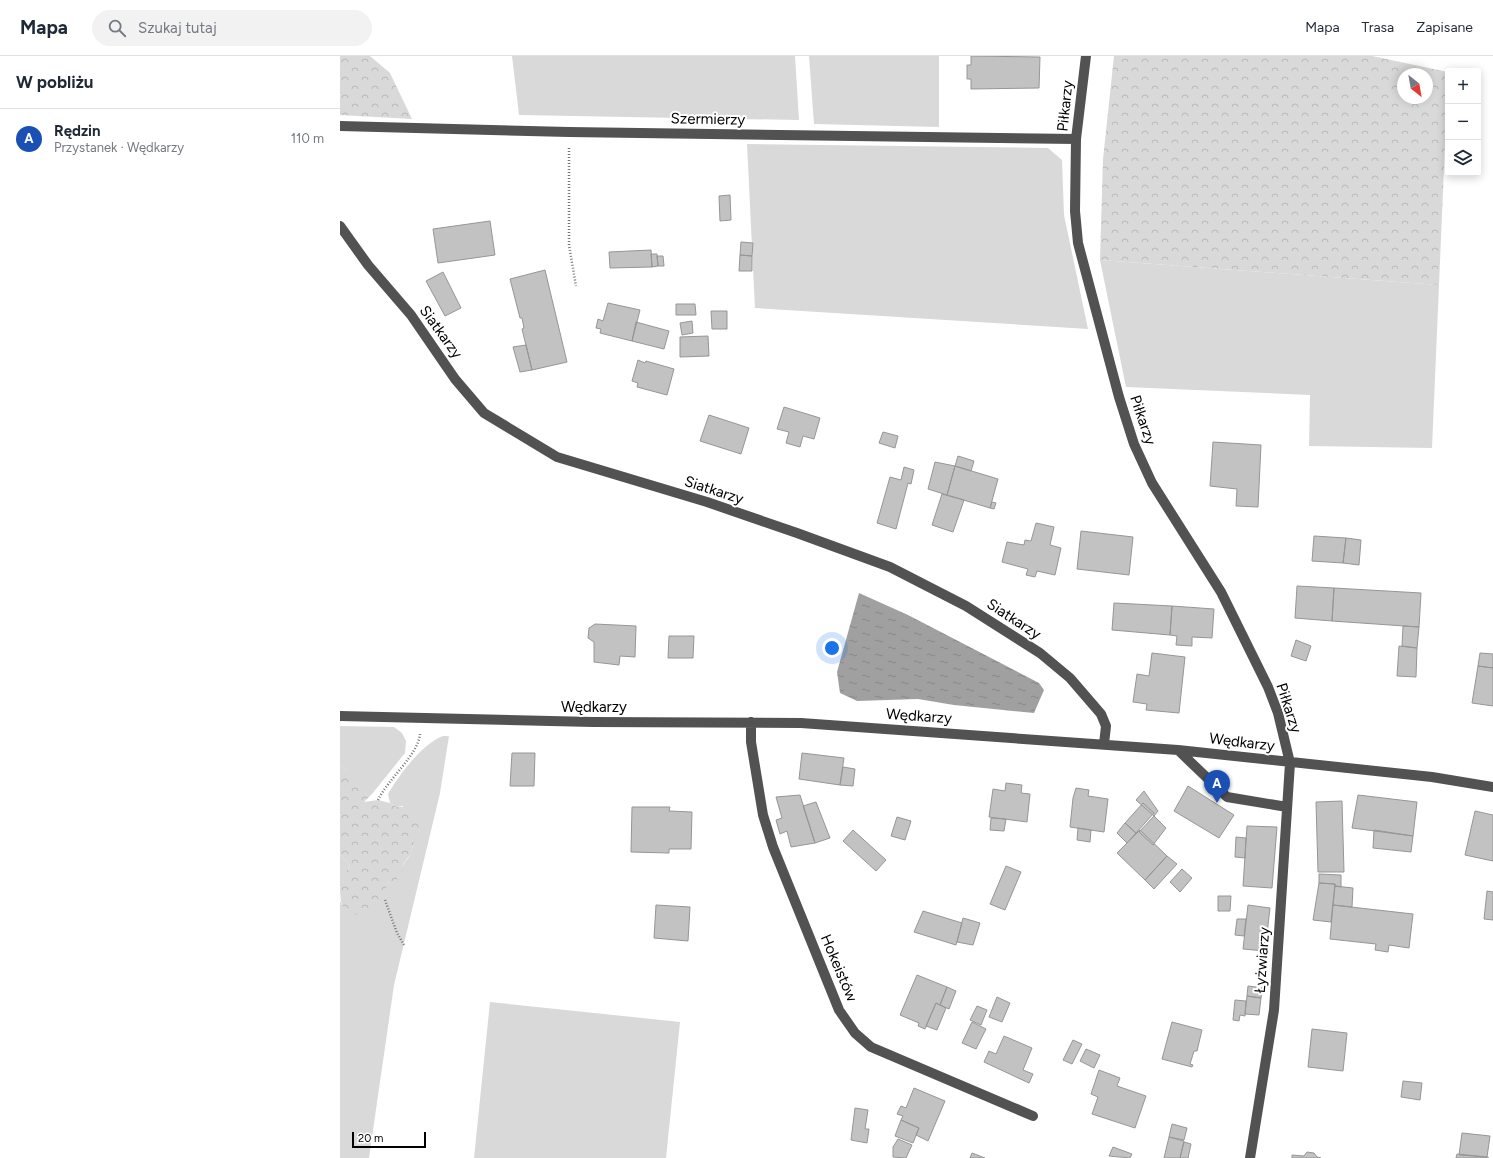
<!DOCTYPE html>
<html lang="pl">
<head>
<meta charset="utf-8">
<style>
  body { margin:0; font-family:Figtree,sans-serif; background:#f2f2f3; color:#1f2937 }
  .controls { position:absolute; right:12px; top:12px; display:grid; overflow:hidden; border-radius:4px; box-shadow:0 2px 10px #0003 }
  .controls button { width:36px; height:36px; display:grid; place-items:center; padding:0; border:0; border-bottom:1px solid #e0e1e3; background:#fff; color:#1f2937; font:20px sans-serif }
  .compass { position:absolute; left:1057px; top:12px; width:36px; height:36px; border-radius:50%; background:#fff; box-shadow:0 2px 10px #0003; rotate:149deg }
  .scale { position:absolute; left:12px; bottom:10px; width:74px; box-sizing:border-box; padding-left:4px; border:2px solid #000; border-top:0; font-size:11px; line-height:14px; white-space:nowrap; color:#000; -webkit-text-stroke:3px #fff; paint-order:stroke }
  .you { position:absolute; left:492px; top:592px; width:14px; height:14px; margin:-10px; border:3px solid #fff; border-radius:50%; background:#1a73e8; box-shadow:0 0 0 6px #1a73e833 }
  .badge { display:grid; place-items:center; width:26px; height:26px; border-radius:50%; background:#000; color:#fff; font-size:13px; font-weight:700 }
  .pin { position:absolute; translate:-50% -33px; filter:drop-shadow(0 1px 2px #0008) }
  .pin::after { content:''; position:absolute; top:21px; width:14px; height:12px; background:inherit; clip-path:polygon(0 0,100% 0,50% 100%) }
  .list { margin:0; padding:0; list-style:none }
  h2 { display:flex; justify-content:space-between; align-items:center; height:52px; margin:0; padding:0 16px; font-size:17px }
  h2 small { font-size:13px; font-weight:400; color:#747a83 }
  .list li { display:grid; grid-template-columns:26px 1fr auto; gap:12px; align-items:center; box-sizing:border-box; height:60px; padding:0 16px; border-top:1px solid #e0e1e3 }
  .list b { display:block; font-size:15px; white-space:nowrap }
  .list p { margin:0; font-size:13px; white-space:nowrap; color:#747a83 }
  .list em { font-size:13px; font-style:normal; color:#747a83 }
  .icon { flex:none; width:22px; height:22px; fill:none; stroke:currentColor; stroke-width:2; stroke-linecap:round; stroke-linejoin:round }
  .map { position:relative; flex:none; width:1153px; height:1102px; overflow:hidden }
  header { display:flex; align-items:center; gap:24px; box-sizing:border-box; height:56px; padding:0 20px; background:#fff; border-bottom:1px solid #e0e1e3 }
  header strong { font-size:19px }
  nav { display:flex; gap:22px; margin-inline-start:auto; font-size:14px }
  .search { width:280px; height:36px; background:#f2f2f3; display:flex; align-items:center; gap:10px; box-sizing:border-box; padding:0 14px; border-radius:22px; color:#747a83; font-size:15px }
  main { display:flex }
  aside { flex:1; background:#fff }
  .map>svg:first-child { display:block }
  .green { fill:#d9d9d9 }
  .forest { fill:url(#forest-crowns); fill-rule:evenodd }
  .water { fill:url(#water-ripples) }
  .building { fill:#c2c2c2; stroke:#969696 }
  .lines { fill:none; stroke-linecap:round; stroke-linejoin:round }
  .path { stroke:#747474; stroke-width:2.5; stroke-dasharray:1 2; stroke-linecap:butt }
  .minor { stroke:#525252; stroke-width:10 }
  .labels { text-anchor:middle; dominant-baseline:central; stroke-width:4; stroke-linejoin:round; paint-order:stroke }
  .street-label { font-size:15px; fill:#000; stroke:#fff }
</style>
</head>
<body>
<header>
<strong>Mapa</strong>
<div class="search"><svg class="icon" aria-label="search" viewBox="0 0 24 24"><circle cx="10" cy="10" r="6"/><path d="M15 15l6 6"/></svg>Szukaj tutaj</div>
<nav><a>Mapa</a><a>Trasa</a><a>Zapisane</a></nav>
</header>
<main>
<aside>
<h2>W pobliżu<small></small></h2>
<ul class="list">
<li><span class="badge" style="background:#1a4fb4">A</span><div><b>Rędzin</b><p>Przystanek · Wędkarzy</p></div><em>110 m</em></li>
</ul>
</aside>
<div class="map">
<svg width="1153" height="1102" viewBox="0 0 1153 1102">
  <defs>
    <pattern id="forest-crowns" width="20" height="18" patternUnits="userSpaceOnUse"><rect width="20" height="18" fill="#d9d9d9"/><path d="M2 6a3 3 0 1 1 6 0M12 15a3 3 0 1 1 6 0" fill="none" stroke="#b8b8b8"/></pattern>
    <pattern id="water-ripples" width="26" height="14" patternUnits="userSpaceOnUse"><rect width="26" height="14" fill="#a0a0a0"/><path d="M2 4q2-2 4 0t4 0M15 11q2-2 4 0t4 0" fill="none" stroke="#888"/></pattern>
  </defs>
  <rect width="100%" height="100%" fill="#fff"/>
  <path class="green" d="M172,0h283l4,64 -280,-5z
    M469,0h130v71l-125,-3z
    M407,88l301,4 14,12 2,55 24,114 -333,-21z
    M760,204l339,25 -7,163 -123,-2 1,-51 -184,-8z
    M0,670l54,1 8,6 4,8 -1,12 -33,41c-13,1 -13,-6 -18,-15 -3,-6 -9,-10 -14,-13z
    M103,680h6l-9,57 -46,192 -25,173h-29v-257l2,4 44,-15v-6c15,-5 12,-6 17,-19 2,-4 6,-7 7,-10 8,-16 -2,-33 -7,-49l-6,1 -7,-4 -2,-9c11,-19 35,-51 55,-58z
    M0,798l10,12 -10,15z
    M150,946l190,20 -14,136h-192z"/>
  <path class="forest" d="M0,0h30l20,17 22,46 -72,-4z
    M774,0h258l76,16 -9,213 -339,-25 3,-101zM1063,18h24v24h-24z
    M0,710c5,3 10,6 13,10 6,9 5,19 19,18l-8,8 14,-2 12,3 7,4h11l8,5 4,7 -1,14 -5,7 -3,14 -8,10 -1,8 -6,9 -10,3c0,5 1,12 -1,16 -7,17 -32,21 -43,5 -2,-5 -2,-18 -2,-24 1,-5 7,-10 10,-15l-10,-12z"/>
  <path class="water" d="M519,537l49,22 131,68 5,7 -10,23 -80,-8 -36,-6 -61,2 -17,-8 -3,-21z"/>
  <path class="building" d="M631,0l69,1 -1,31 -68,1v-10h-4v-14h4z
    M390,139l1,25 -11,1 -1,-25z
    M150,165l5,34 -57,8 -5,-34z
    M401,186l12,1 -1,13 -12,-1z
    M311,194l1,17 -42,1 -1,-16z
    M311,198h6l1,12 -6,1z
    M400,199l12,1v15h-13z
    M317,200h6l1,10h-6z
    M205,214l22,92 -35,8 -10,-41 2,-1 -2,-10h-2l-10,-39z
    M103,216l18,36 -16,8 -19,-35z
    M268,247l32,7 -8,31 -32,-8 1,-4 -5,-1 2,-9 5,2z
    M336,248h19l1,11h-20z
    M371,255h16v18h-15z
    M352,265l1,12 -11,2 -2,-12z
    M296,266l33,9 -5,18 -32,-8z
    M368,280l1,20 -29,1v-20z
    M186,289l6,25 -12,2 -7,-25z
    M298,304l7,3 1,-2 28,8 -7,26 -30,-8 1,-4 -6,-2z
    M444,351l36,11 -6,21 -11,-3 -3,11 -14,-4 3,-11 -12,-3z
    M369,359l40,13 -8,26 -41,-13z
    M543,376l15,4 -3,12 -16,-5z
    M873,386l48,3 -3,62 -22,-1 1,-17 -27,-3z
    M618,400l16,5 -3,10 -16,-5z
    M595,406l20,4 -8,29 -19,-6z
    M615,410l43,13 -8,29 -43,-13z
    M564,411l10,3 -3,14 -3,-1 -12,46 -19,-6 13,-46 11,3z
    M602,438l22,6 -11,32 -21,-7z
    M652,446l4,1 -2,6 -4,-1z
    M696,467l18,4 -4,18 11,3 -6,27 -18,-4 -2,6 -9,-2 2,-6 -26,-7 5,-20 17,3 1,-5 6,1z
    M741,475l52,6 -4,38 -52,-6z
    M974,480l32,2 -3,25 -31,-2z
    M1006,482l15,2 -2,25 -16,-2z
    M957,530l37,2 -2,33 -37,-3z
    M994,532l87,5 -2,34 -87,-6z
    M774,547l58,3 -2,29 -58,-5z
    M832,550l42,3 -2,29 -20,-1v9l-16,-1 1,-9 -7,-1z
    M255,568l41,2 -1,31 -15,-1 -1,9 -25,-3v-20l-6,-4 1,-10z
    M1063,570l16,1 -2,21 -15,-2z
    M329,580h25l-1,22h-25z
    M956,584l15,6 -5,15 -15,-5z
    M1059,590l18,2 -1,29 -19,-1z
    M812,597l33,4 -6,56 -33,-3 1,-6 -14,-2 4,-28 12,2z
    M1140,597l13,1v14l-15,-2z
    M1138,610l15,2v38l-21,-3z
    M172,697h23l-1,33h-24z
    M462,697l42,5 -4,27 -41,-6z
    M503,711l12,2 -2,17 -13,-1z
    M666,727l16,2 -1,8 9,1 -3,28 -38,-5 4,-28 12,2z
    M848,730l46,29 -15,23 -45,-27z
    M736,732l13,2 -1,6 20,3 -4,33 -34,-5 3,-29z
    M804,735l14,20 -4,5 -18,-16z
    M460,739l15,48 -24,4 -4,-16 -7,3 -4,-14 6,-2 -6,-21z
    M1018,739l59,7 -4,34 -61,-8z
    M1002,745l2,71h-26l-2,-70z
    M476,746l14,36 -15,5 -12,-37z
    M803,747l11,10 -18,20 -11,-10z
    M292,751h38l-1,4 23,1 -1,37h-22v4l-38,-1z
    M1135,755l18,4v46l-28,-6z
    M814,760l12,12 -13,17 -14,-13z
    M557,761l14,4 -6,19 -14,-4z
    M651,762l15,1 -2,12 -14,-1z
    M785,767l11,10 -9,10 -10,-10z
    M907,770l30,1 -5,61 -29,-2z
    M738,772l13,2 -1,12 -13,-2z
    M513,774l33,30 -10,11 -33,-30z
    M800,774l27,26 -22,24 -28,-27z
    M1034,774l39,6 -2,16 -38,-4z
    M896,781l10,1 -1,20 -10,-1z
    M827,800l10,8 -23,25 -9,-9z
    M666,810l15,6 -16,38 -15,-6z
    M842,813l10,9 -12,14 -10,-10z
    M979,818l22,1v12l-6,-1v-2l-16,-1z
    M979,827l16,1 -4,38 -18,-2z
    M995,830l18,2 -1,19 -19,-2z
    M1147,835l6,1v28l-9,-1z
    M878,840h13l-1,15h-12z
    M316,849l34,2 -2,34 -34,-3z
    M908,849l22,3 -5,43 -22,-2z
    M993,849l80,9 -4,34 -20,-3 -1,7 -13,-2 1,-6 -46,-5z
    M583,855l39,12 -6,22 -42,-13z
    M623,862l17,5 -7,22 -16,-3z
    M897,863h9l-2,17 -9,-1z
    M577,919l30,12 -7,18 -4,-2 -11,26 -7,-3 1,-3 -19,-8z
    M908,930l15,2 -2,10 -14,-2z
    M607,931l9,4 -7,18 -9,-4z
    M907,940l14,2 -2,17 -14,-1z
    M657,941l13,6 -8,19 -13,-5z
    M895,944l11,1 -1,15 -5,-1 -1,6 -6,-1z
    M596,947l10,5 -9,22 -11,-4z
    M637,950l10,4 -6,15 -11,-5z
    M632,966l14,7 -10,20 -14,-6z
    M832,966l30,8 -5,21h-3l-4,13 3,1 -1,2 -30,-8z
    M972,973l35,4 -4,38 -35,-4z
    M664,980l28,12 -9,22 10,4 -4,9 -45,-21 5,-11 7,3z
    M733,984l9,4 -10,20 -9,-4z
    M746,993l14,6 -6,13 -14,-7z
    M759,1014l21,8 -3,8 29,10 -11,32 -43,-14 6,-17 -7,-3z
    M1063,1025l19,2 -2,17 -19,-3z
    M574,1032l31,13 -17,40 -12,-6 3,-7 -18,-8 2,-4 -6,-2 4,-8 5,2z
    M515,1052l13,2 -3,19h4l-2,14 -16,-3z
    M561,1064l18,8 -6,15 -18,-7z
    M832,1068l15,4 -3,12 -15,-3z
    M1122,1077l28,3 -3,21 -28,-2z
    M829,1081l15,4 -4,17h-16z
    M558,1083l14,6 -6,13 -13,-1v-10z
    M844,1086l7,2 -3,14h-8z
    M773,1091l19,7 -2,4 -21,-2z
    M967,1096l7,1 3,4 4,1h-29v-3l12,1z
    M632,1097l13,5h-15z
    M1117,1098l30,3 2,1h-33z"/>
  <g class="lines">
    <path class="path" d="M229,92v97l7,41
      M38,744c10,-21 40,-45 42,-66
      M45,844l12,33 7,12"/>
    <path class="minor" d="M746,0l-10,83 -1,72 3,32 41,154 15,47 18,39 69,109 47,95 10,26 12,50 -16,247 -24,148
      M0,70l229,6 507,7
      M0,170l28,39 43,50 44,64 29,34 73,44 150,45 90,31 93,34 76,39 74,47 30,25 31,36 5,12 -2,18
      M0,660l253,6 208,1 377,27 254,27 61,10
      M411,666v20l12,73 10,32 66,163 16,23 16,14 162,69
      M838,694l49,47 60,10"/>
  </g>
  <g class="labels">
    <g class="street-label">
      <text transform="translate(725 50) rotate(-84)">Piłkarzy</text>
      <text transform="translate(368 63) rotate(1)">Szermierzy</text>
      <text transform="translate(101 276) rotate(54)">Siatkarzy</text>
      <text transform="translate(803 364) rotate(71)">Piłkarzy</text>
      <text transform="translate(374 434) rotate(18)">Siatkarzy</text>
      <text transform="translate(674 563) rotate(33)">Siatkarzy</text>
      <text x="254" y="651">Wędkarzy</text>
      <text transform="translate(949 652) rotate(72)">Piłkarzy</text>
      <text transform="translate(579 660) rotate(4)">Wędkarzy</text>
      <text transform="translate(902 686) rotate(7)">Wędkarzy</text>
      <text transform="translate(922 904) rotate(-86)">Łyżwiarzy</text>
      <text transform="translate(499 912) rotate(67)">Hokeistów</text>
    </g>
  </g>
</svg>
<div class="controls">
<button>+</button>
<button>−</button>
<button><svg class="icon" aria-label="layers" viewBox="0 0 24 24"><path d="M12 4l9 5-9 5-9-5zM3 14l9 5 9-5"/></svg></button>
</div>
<svg class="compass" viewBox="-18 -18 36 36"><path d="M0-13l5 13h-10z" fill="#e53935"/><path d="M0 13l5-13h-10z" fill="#747a83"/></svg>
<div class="scale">20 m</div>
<div class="you"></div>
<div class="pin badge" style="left:877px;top:747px;background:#1a4fb4">A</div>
</div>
</main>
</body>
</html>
